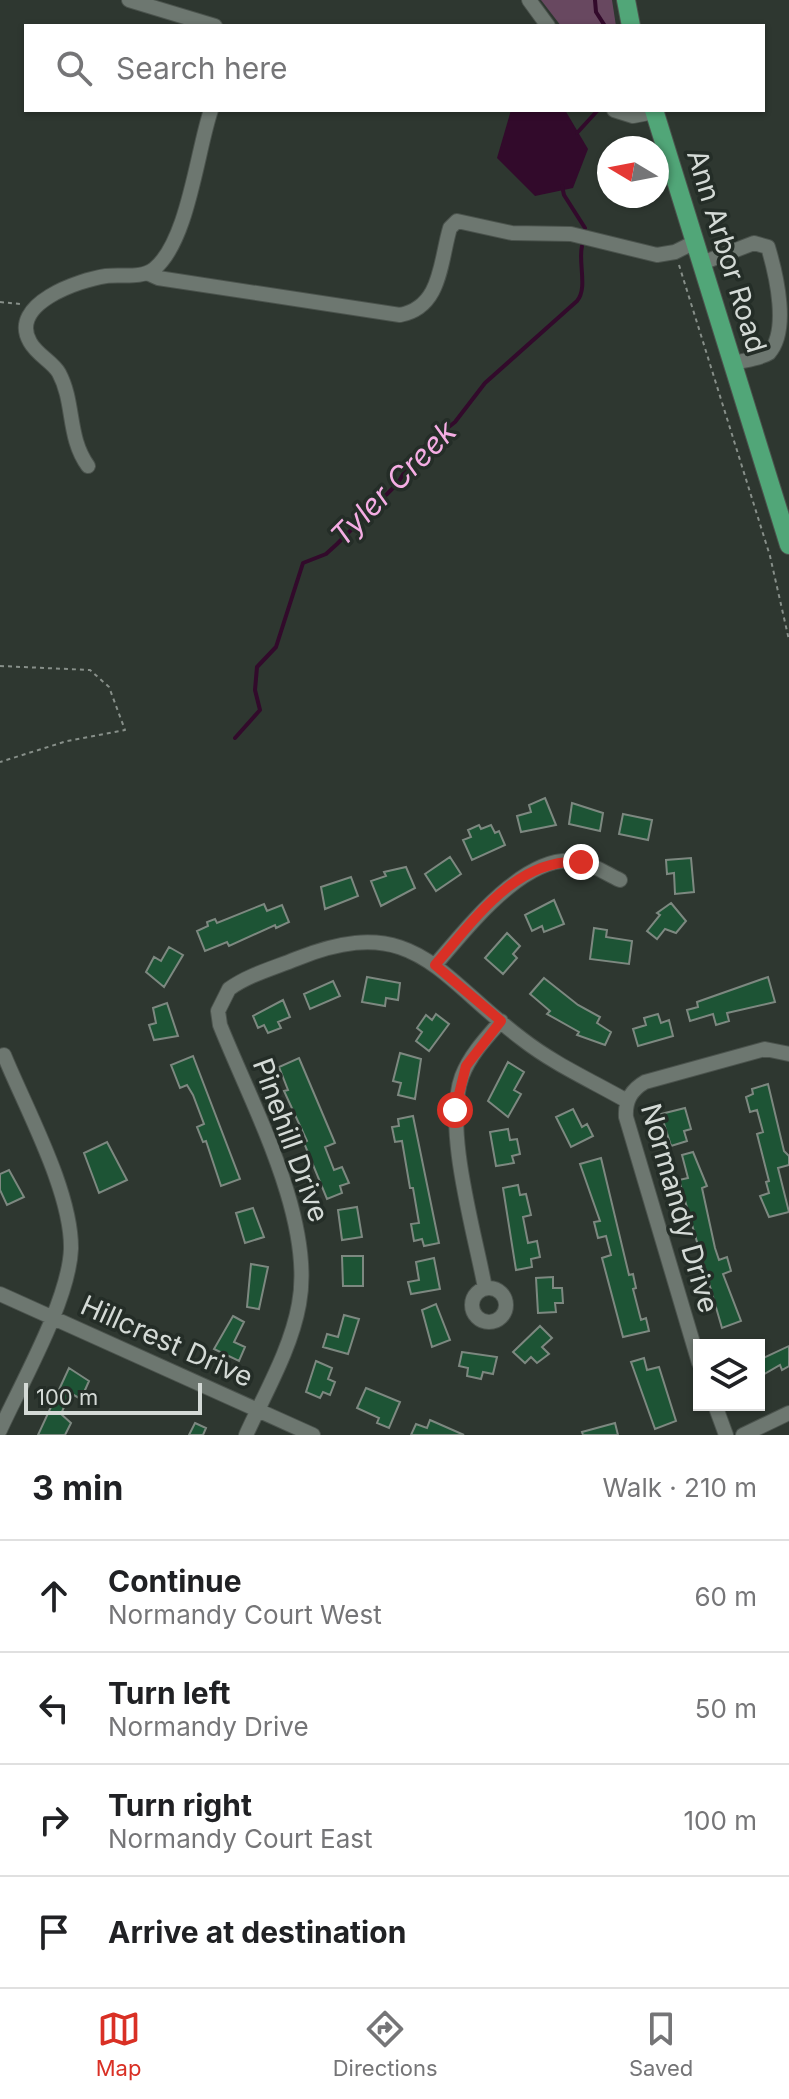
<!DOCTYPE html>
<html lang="en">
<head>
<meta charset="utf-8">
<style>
  body { margin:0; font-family:Inter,sans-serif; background:#f6f6f6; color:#202124 }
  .controls { position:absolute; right:24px; bottom:24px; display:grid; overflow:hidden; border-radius:0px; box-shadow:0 2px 6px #0004 }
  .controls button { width:72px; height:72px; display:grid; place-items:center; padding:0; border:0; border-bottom:2px solid #e0e0e0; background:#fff; color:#202124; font:40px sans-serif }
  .compass { position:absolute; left:597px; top:136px; width:72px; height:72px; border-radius:50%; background:#fff; box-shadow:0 2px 6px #0004; rotate:280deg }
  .scale { position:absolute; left:24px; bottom:20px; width:178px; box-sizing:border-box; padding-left:8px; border:4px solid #d4dad6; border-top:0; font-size:22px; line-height:28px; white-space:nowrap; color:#d4dad6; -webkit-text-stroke:6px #242d27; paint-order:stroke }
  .stop { position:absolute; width:24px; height:24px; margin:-18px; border:6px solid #d93025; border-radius:50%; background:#fff }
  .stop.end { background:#d93025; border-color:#fff; box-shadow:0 2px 8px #0008 }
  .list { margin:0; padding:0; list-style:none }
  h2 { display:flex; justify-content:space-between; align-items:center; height:104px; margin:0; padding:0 32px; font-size:34px }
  h2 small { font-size:26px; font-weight:400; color:#757577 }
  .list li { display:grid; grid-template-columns:52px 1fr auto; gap:24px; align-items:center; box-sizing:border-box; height:112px; padding:0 32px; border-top:2px solid #e0e0e0 }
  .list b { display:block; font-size:30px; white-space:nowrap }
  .list p { margin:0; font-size:26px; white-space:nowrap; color:#757577 }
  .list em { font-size:26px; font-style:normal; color:#757577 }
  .icon { flex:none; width:44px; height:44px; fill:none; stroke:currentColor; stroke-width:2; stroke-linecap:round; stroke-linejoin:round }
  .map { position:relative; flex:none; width:789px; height:1435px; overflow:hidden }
  .search { position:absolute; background:#fff; box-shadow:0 2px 6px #0004; left:24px; right:24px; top:24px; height:88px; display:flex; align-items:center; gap:20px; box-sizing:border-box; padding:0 28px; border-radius:0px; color:#757577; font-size:30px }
  .sheet { height:552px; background:#fff }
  nav { display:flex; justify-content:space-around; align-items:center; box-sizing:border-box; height:112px; border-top:2px solid #e0e0e0; background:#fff; font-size:22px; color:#757577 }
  nav a { display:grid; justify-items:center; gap:4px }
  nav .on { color:#d93025 }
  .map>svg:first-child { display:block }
  .green { fill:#684860 }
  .water { fill:#320a2b }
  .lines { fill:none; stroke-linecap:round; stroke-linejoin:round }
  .stream { stroke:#320a2b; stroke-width:4 }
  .building { fill:#1d5435; stroke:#7d8880; stroke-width:2 }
  .minor-casing { stroke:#4b534d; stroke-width:16 }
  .major-casing { stroke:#4b534d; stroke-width:20 }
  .path { stroke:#878f89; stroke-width:2; stroke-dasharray:4 4; stroke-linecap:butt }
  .minor { stroke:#6d7770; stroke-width:14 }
  .major { stroke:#51a678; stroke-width:18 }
  .route { stroke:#d93025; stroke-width:10 }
  .labels { text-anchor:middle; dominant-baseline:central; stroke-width:7; stroke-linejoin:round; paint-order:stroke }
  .street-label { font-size:28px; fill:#d4dad6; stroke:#242d27 }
  .water-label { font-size:30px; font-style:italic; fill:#f5ade4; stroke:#242d27 }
</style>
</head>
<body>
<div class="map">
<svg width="789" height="1435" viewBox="0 0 789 1435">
  <rect width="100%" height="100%" fill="#2e3730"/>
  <path class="green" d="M541,0h71l4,26h-55z"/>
  <path class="water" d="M511,110h54l23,39 -15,39 -38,8 -38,-38z"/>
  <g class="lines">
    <path class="stream" d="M595,0l1,12 9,14
      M577,133l21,-23
      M562,186l2,9 21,33
      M235,738l25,-28 -5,-20 2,-23 19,-20 27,-84 23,-9 11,-10 61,-61 17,-29 40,-32 30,-39 92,-82c11,-13 1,-38 5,-55"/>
  </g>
  <path class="building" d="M545,798l11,27 -35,7 -4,-16 14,-4 -2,-7z
    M572,803l31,10 -3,18 -31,-7z
    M623,814l29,6 -4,20 -29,-6z
    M479,825l2,4 10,-4 4,8 4,-2 6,14 -33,15 -9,-20 8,-3 -3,-7z
    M450,857l11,17 -25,17 -11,-17z
    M691,858l3,34 -19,2 -1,-21 -7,1 -1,-14z
    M406,867l9,21 -34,18 -10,-25 15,-5 -2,-4z
    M351,877l7,19 -33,13 -4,-22z
    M554,900l10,24 -20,8 -2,-6 -10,5 -7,-16z
    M671,903l15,18 -10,12 -11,-4 -8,10 -10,-8 13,-16 -3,-2z
    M264,904l3,7 15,-6 7,17 -13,6 -1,-3 -46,21 -2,-4 -22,9 -8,-20 11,-5 -1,-4 8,-3 2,4z
    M594,928l13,2 -1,7 26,4 -3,23 -39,-5z
    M507,933l13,13 -7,8 4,4 -14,16 -18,-16z
    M169,947l14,8 -19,32 -18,-15 8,-15 7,4z
    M367,977l33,6 -2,17 -12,-2 -1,8 -23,-4z
    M768,977l7,25 -48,11 2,8 -13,4 -3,-11 -23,7 -3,-11 11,-3 -1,-5z
    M544,978l34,27 22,12 -3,6 14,9 -6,13 -28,-10 2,-3 -32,-18 3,-3 -20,-17z
    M333,981l7,15 -30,13 -6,-15z
    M283,1000l7,17 -12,5 3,6 -13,5 -4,-8 -6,3 -5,-12z
    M167,1003l11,33 -24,4 -5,-15 7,-2 -3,-15z
    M436,1014l13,10 -20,27 -13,-10 6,-9 -5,-4 9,-13 6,5z
    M658,1014l3,9 8,-3 4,16 -35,10 -5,-17 13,-4 -2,-7z
    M400,1053l21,6 -6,40 -17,-4 3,-12 -8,-2z
    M193,1056l47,123 -19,7 -15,-45 -3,1 -6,-15 7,-3 -11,-29 -6,-10 -7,3 -9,-23z
    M299,1058l36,85 -10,4 9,23 8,-3 7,16 -9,3 2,7 -15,6 -23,-56 3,-2 -23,-50 4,-1 -9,-23z
    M508,1062l16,10 -10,18 7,4 -13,23 -20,-16z
    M768,1084l16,67 5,5v9l-11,3 11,44 -20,5 -9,-21 9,-3 -3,-11 3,-1 -12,-47 6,-2 -6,-22 -7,2 -4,-15 7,-3 -1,-5z
    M685,1108l6,21 -7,2 3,10 -16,5 -10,-32z
    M573,1109l9,18 5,-3 6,12 -22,11 -15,-30z
    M413,1116l26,127 -15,3 -2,-7 -8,2 -3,-17 8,-1 -6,-35h-3l-8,-47 -7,1 -3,-15 7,-1 -1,-7z
    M508,1129l2,11 7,-1 3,15 -8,2 2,7 -18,3 -6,-34z
    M107,1142l20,38 -28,13 -15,-40z
    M693,1152l14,34 -5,2 13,60 4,12 8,-3 4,14 -8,3 18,47 -19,7 -43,-148 9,-2 -6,-23z
    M601,1158l28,117 4,-1 3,14 -3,1 8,31 5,-2 3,13 -26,6 -21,-79 9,-3 -5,-19 -8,2 -4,-16 6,-1 -20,-57z
    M9,1170l15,27 -17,8 -7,-15v-16z
    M518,1185l2,10 6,-1 5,21 -8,2 5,26 9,-2 3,16 -9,2 1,8 -16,3 -13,-82z
    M357,1207l5,30 -20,3 -4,-30z
    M253,1208l11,29 -19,6 -9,-30z
    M342,1256h21v30h-20z
    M434,1258l6,31 -29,5 -3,-12 11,-2 -3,-18z
    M251,1264l17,3 -9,42 -12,-2z
    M553,1277v11h9l1,15h-8l1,9 -18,1 -2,-35z
    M436,1304l14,36 -18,7 -10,-37z
    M344,1315l15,4 -11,35 -25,-7 4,-13 11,3z
    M233,1316l11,6 -10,20 11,5 -6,14 -25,-12z
    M540,1326l12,12 -10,9 7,7 -12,9 -6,-6 -6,6 -12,-11z
    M789,1346v20l-7,4 -2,-5 -21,12v-17z
    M462,1352l35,5 -4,17 -10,-2 -2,7 -14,-3 1,-8 -9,-2z
    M644,1358l3,12 12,-3 17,54 -21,8 -24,-67z
    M316,1361l16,7 -4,11 7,3 -5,13 -7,-3 -3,6 -14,-6z
    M69,1368l20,13 -8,18 -11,-6 -9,21 10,9 -6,12h-27z
    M366,1388l34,14 -11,26 -12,-5 2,-5 -22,-10z
    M430,1420l34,15h-53l5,-11 11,4z
    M195,1423l11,5 -3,7h-14z
    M615,1423l3,12h-35l-1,-3z"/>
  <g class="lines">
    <defs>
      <path id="minor" d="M129,0l86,26
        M529,0l19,26
        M614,110l19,6 21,-4
        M702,263l52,-20 14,4c9,30 21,84 1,106 -9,6 -25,7 -36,10
        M147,273l11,5 242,37c42,-8 40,-54 50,-87l7,-7 55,12 59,1 86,21 18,-3 20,-10
        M88,466c-21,-29 -13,-63 -29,-93 -6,-11 -22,-18 -29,-31 -22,-38 49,-62 76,-66 15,-2 35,3 48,-7 34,-27 43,-118 57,-159
        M435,965c31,-35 91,-116 146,-103 13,3 26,12 39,18
        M472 1305a17 17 0 1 1 34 0a17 17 0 1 1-34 0Z
        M485,1288c-10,-55 -42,-160 -23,-212 8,-21 24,-38 39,-55
        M0,1294l313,141
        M699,1363l-73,-246c-1,-16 5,-27 19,-35l120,-33 24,5
        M715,1405l11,30
        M0,1430c22,-48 69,-130 71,-181 1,-57 -45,-140 -67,-194
        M246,1435c19,-42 45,-86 53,-131 16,-84 -48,-201 -79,-279l-2,-14 11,-22c19,-14 45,-21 67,-30 118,-48 141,16 226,80 32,25 70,42 105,62
        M743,1435l46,-22"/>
      <path id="major" d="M626,0l5,26
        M654,110l135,435"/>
    </defs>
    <use href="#minor" class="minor-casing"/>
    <use href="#major" class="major-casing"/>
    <path class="path" d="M679,265l91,291 19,84
      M0,302l20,2
      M0,666l90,4 19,17 16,43 -58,11 -67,21"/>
    <use href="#minor" class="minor"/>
    <use href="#major" class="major"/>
  </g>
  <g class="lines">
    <path class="route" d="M455,1110l11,-44 35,-45 -66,-56c38,-43 81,-108 146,-103"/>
  </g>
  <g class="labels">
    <g class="street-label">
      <text transform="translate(727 251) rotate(73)">Ann Arbor Road</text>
      <text transform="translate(291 1140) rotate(70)">Pinehill Drive</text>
      <text transform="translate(680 1208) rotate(74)">Normandy Drive</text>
      <text transform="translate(167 1341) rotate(24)">Hillcrest Drive</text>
    </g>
    <g class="water-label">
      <text transform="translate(393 483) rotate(-45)">Tyler Creek</text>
    </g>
  </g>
</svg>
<div class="controls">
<button><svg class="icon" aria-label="layers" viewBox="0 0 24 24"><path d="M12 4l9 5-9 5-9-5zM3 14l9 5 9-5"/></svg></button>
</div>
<svg class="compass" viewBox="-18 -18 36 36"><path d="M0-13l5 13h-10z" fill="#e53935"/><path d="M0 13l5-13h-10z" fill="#757577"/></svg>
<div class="scale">100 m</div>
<div class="stop" style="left:455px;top:1110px"></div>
<div class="stop end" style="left:581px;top:862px"></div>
<div class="search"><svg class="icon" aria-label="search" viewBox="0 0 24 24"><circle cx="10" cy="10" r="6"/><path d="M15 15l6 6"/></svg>Search here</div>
</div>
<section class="sheet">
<h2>3 min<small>Walk · 210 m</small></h2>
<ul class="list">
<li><svg class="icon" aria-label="ahead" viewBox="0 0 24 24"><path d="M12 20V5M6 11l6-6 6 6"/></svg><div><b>Continue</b><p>Normandy Court West</p></div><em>60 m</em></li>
<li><svg class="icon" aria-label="left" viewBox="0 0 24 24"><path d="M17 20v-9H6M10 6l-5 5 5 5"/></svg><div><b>Turn left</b><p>Normandy Drive</p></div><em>50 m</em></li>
<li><svg class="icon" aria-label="right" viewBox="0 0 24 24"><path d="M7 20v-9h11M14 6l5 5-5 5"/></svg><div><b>Turn right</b><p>Normandy Court East</p></div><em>100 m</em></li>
<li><svg class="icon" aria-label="arrive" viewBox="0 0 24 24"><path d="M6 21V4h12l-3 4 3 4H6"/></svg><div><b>Arrive at destination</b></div></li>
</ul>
</section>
<nav>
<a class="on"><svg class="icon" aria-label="map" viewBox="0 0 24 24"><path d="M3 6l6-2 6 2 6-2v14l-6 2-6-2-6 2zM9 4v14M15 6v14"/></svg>Map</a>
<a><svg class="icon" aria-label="directions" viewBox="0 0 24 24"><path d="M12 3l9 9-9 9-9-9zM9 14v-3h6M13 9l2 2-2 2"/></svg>Directions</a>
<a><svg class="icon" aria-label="saved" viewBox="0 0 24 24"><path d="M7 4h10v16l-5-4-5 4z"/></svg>Saved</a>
</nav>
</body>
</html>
